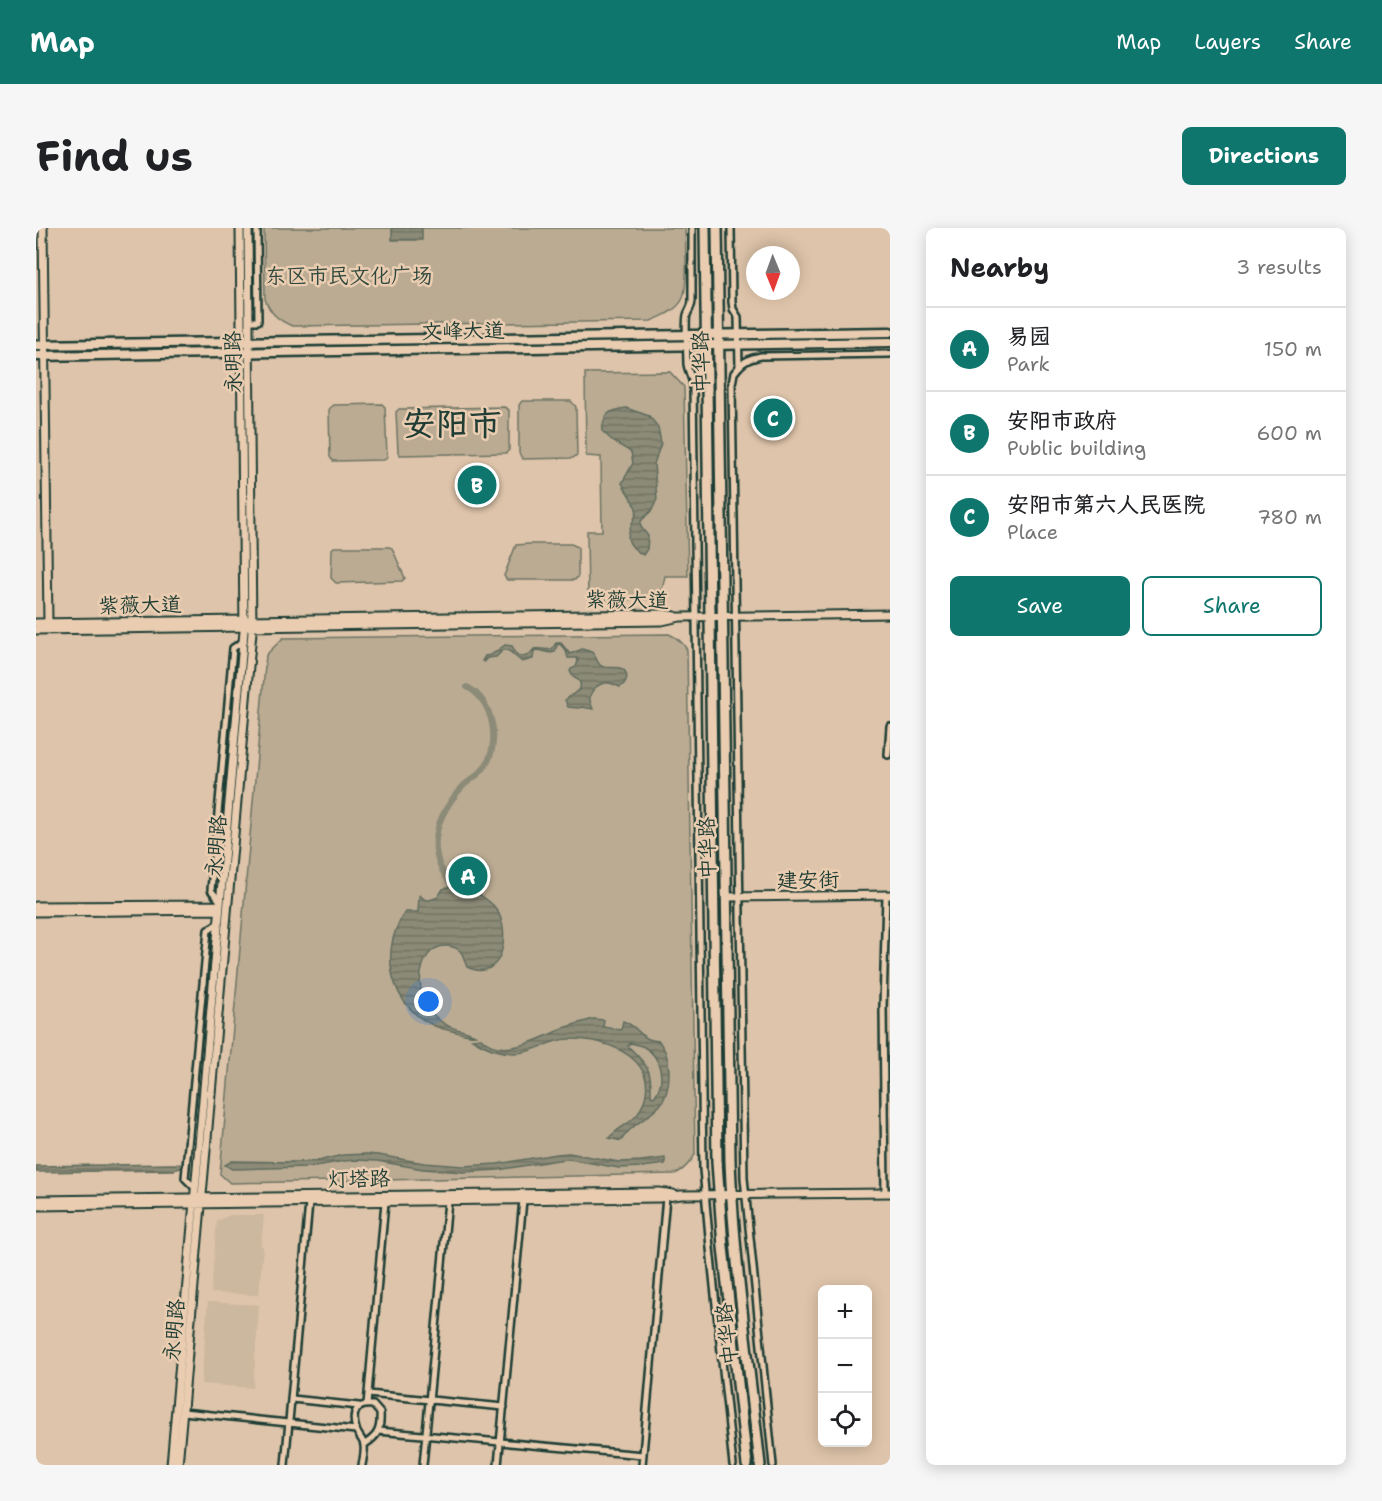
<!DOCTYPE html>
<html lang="en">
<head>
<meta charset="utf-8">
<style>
  body { margin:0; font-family:"Shantell Sans","LXGW WenKai TC",sans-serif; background:#f6f6f6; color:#202124 }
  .controls { position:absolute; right:18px; bottom:18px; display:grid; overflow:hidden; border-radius:9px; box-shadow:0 3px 15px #0003 }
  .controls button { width:54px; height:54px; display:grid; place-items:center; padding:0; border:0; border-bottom:2px solid #e0e0e0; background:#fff; color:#202124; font:30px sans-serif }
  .compass { position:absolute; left:710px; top:18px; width:54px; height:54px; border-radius:50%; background:#fff; box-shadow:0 3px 15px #0003; rotate:179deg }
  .you { position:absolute; left:393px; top:774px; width:21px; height:21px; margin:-15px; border:4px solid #fff; border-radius:50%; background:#1a73e8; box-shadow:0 0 0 9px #1a73e833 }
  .badge { display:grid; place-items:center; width:39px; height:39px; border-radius:50%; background:#0f766e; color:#fff; font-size:20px; font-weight:700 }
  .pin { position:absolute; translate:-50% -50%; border:3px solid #fff; box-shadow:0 2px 6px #0006 }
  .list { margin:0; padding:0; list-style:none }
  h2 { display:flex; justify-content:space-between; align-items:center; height:78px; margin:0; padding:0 24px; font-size:26px }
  h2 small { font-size:20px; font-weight:400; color:#757577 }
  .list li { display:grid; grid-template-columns:39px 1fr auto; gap:18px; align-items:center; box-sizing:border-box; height:84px; padding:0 24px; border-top:2px solid #e0e0e0 }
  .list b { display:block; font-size:22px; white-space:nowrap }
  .list p { margin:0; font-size:20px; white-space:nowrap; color:#757577 }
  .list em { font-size:20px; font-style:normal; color:#757577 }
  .actions { display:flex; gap:12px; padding:18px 24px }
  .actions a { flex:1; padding:14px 0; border:2px solid #0f766e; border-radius:9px; text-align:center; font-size:21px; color:#0f766e }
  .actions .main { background:#0f766e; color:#fff }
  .icon { flex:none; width:33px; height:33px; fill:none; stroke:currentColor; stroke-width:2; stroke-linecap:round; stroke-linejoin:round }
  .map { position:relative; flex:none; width:854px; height:1237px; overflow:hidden; border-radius:9px }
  header { display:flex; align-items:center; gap:36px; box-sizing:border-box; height:84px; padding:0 30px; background:#0f766e; color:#fff }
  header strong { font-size:28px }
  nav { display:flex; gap:33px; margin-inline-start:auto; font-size:21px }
  .intro { display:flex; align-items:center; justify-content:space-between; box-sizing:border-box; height:144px; padding:0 36px }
  h1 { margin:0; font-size:42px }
  .button { padding:15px 27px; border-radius:9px; background:#0f766e; color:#fff; font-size:21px; font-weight:700 }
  main { display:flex; gap:36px; padding:0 36px }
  aside { flex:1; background:#fff; border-radius:9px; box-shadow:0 3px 15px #0003 }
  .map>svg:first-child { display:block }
  .built { fill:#ccb79f }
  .green { fill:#bbab93; stroke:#6d7464; stroke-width:1.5 }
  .water { fill:url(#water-rules); stroke:#606c5d; stroke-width:1.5; fill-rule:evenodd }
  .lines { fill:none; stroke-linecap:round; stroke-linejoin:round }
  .canal { stroke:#8c8b78; stroke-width:6 }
  .minor-casing { stroke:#1f3d34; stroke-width:10 }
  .tertiary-casing { stroke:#1f3d34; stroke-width:11 }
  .primary-casing { stroke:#1f3d34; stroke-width:13 }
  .trunk-casing { stroke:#1f3d34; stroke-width:14 }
  .minor { stroke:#eacdb1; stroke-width:5 }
  .tertiary { stroke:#eacdb1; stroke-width:7 }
  .primary { stroke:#eacdb1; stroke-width:8 }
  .trunk { stroke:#eacdb1; stroke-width:9 }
  .labels { text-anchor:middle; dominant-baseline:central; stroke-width:5; stroke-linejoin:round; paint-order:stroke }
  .park-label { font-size:21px; fill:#2f483e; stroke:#eacdb1 }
  .street-label { font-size:21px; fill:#1f3d34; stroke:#eacdb1 }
  .town-label { font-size:33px; font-weight:bold; fill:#1f3d34; stroke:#eacdb1 }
</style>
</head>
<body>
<header>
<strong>Map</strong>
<nav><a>Map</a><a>Layers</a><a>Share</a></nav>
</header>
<div class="intro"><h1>Find us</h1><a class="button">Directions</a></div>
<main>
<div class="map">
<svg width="854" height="1237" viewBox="0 0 854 1237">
  <defs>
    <pattern id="water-rules" width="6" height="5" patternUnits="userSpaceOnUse" patternTransform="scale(1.5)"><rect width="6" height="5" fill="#8c8b78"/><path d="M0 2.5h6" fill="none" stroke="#727363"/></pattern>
  </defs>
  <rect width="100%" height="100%" fill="#dec4aa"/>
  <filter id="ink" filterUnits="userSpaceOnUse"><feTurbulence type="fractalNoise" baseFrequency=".0167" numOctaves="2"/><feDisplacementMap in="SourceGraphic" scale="12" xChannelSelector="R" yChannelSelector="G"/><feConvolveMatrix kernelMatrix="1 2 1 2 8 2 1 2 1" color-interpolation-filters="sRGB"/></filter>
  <g filter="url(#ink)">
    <path class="built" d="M194,987h34l-3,31h2l-4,49 -48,-2 6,-72z
      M172,1074l51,3 -6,83 -52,-4z"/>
    <path class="green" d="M228,0h421c0,16 4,59 -3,72 -6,11 -20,16 -31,21l-359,5c-14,-6 -22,-13 -27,-27z
      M634,144l14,15 4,189h-23l-5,23 -72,1 -1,-69h15l-1,-74 -15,-1 -1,-83z
      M486,173h49l5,6 1,48 -4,3 -50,1 -4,-6v-48z
      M346,176l3,3 2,50 -3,3 -51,1 -3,-4 -1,-48 5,-4z
      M468,179l5,3v40l-3,3 -106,2 -2,-3 -2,-40 3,-3z
      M493,316h42l7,3v29l-3,4h-68l-3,-4 12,-31z
      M298,319h55l3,1 13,30 -3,3 -66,2 -5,-5 1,-29z
      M633,406c9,4 14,8 18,16l8,504c-3,7 -13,18 -21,20l-444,9 -10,-9 46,-519 17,-17z"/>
    <path class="water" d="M356,0h30v12h-30z
      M590,180l23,8 9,11 3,16 -7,21 3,35 -5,11 -11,11v6l7,9 -1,13 -4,6c-18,-11 -18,-18 -9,-36 2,-4 4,-6 2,-10 -1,-6 -11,-19 -14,-26l11,-20 -2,-11 -17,-10 -12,-11c2,-19 7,-20 24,-23z
      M520,415h5l9,11 12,-5 10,3c4,3 4,9 8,13 6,5 13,1 20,3 10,4 8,14 0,19 -5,-2 -9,-5 -15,-4 -7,1 -16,8 -15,17 0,3 2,6 3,9l-11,-2 -4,1 -10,-1 -3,-7 15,-11c1,-6 0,-9 -7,-12l-3,-6 1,-2 5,-2 2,-6 -1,-3h-9l-2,-7 -6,-7 -3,1 -2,7c-8,3 -13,-4 -21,-1l-1,8 -11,3 -14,-12h-5l-7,7 -9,1 -3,4 -2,-1 3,-5 6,-1 14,-10 7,1 5,9c8,3 12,1 17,-6 6,-2 11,2 18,0z
      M420,657c14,5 26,9 37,20 20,21 12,80 -26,62 -3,-6 -3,-13 -8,-17 -4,-3 -9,-4 -13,-4 -24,0 -30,34 -23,52 3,7 8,15 14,20 14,13 23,10 38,17 -8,1 -14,-2 -23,-4 -57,-10 -78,-73 -47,-119h13l1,-16 1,-1c6,8 10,5 18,2l5,-8z
      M557,791l11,1 -1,7 18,3 2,-9c18,6 15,19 36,20 3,5 6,9 7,13 5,15 4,39 -6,51 -12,14 -30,20 -39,36l-12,-3c9,-11 24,-15 30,-26 29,-50 -31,-75 -71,-73 -21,1 -32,14 -53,14 -16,0 -29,-5 -43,-14l9,-1c21,23 62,-1 85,-11 9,-3 18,-5 27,-8zM594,815c4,1 10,2 14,4 18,10 22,35 10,50l-3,-1c1,-28 -4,-31 -23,-50z
      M533,925l50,9 22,-1 24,-3v6l-23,3 -23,1 -50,-9 -11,1 -60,10 -35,2 -40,-3 -46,-8 -21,-1 -12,1 -34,6 -78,2 -7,-4 7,-4 63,1 22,-1 26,-6 23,-1 12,1 46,8 39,3 34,-2 60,-10z
      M137,936l17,1 -16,5 -138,2v-6z"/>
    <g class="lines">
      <path class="canal" d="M416,658c-4,-7 -9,-13 -12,-20 -12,-30 3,-58 23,-80 7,-6 15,-10 21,-18 17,-23 10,-68 -17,-81"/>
      <defs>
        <path id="minor" d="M656,0v73c0,6 -3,8 -5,14 -2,5 0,41 0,49 1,8 6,15 6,23l10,782 7,79 23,217
          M695,0l1,74 1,7 5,8 1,50 -5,6 -2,11 12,794 29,287
          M213,93h9l-1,-93
          M703,139c6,-7 13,-9 22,-11l129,-2
          M852,527l2,-29
          M184,673l-9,-11 22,-242 11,-7
          M159,960l-10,-10 23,-248 10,-7
          M849,965l-2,-186 3,-112
          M332,1166l136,13
          M256,1171l67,7
          M331,1177l18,-203
          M147,1184l173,18
          M342,1203l265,24
          M249,1237l24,-262
          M326,1237c1,-6 3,-13 2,-19 0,-6 -7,-11 -8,-17 -5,-16 0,-26 17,-24l7,8c1,16 -2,23 -15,31
          M387,1237l25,-264
          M462,1237l25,-265
          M606,1237l24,-268"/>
        <path id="tertiary" d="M7,0l5,395
          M0,395l626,-9 13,2
          M0,402l626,-9 18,-4 210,-3
          M690,669l164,-2
          M0,678l184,-1
          M0,684l183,-2
          M0,972l623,-8 14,2
          M0,978l623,-8 22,-3 209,-2
          M135,1237l73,-834 -4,-403
          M142,1237l74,-833 -4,-404"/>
        <path id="primary" d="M0,117l854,-13
          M0,128l854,-14"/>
        <path id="trunk" d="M669,0l12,934 6,85 24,218
          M681,0l13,934c4,101 19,202 30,303"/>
      </defs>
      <use href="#minor" class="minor-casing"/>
      <use href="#tertiary" class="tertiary-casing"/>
      <use href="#primary" class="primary-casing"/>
      <use href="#trunk" class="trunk-casing"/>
      <use href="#minor" class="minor"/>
      <use href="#tertiary" class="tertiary"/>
      <use href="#primary" class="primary"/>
      <use href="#trunk" class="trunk"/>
    </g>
  </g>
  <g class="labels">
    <g class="park-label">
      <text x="313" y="48">东区市民文化广场</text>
    </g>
    <g class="street-label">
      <text transform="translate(427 103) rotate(-1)">文峰大道</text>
      <text transform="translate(197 134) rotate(-91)">永明路</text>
      <text transform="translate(665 134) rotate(-91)">中华路</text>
      <text transform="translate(591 372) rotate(1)">紫薇大道</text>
      <text transform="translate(104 377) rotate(-1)">紫薇大道</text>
      <text transform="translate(180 618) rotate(-85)">永明路</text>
      <text transform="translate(671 620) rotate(-91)">中华路</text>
      <text transform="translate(772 652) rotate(-1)">建安街</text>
      <text transform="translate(323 951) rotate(-1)">灯塔路</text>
      <text transform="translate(138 1102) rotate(-85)">永明路</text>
      <text transform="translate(691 1106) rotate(-96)">中华路</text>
    </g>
    <g class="town-label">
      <text x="416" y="195">安阳市</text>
    </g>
  </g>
</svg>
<div class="controls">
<button>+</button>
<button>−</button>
<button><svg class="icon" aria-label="locate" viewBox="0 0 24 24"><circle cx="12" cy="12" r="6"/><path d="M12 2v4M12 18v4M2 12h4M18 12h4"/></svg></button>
</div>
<svg class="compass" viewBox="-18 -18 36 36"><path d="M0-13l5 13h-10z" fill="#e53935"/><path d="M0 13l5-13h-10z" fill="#757577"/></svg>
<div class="you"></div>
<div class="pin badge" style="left:432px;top:648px">A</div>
<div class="pin badge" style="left:441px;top:257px">B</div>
<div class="pin badge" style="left:737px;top:190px">C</div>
</div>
<aside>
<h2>Nearby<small>3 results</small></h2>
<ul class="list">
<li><span class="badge">A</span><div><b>易园</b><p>Park</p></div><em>150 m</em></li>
<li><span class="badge">B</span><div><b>安阳市政府</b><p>Public building</p></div><em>600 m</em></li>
<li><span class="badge">C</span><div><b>安阳市第六人民医院</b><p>Place</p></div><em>780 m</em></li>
</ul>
<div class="actions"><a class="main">Save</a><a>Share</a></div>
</aside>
</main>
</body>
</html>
